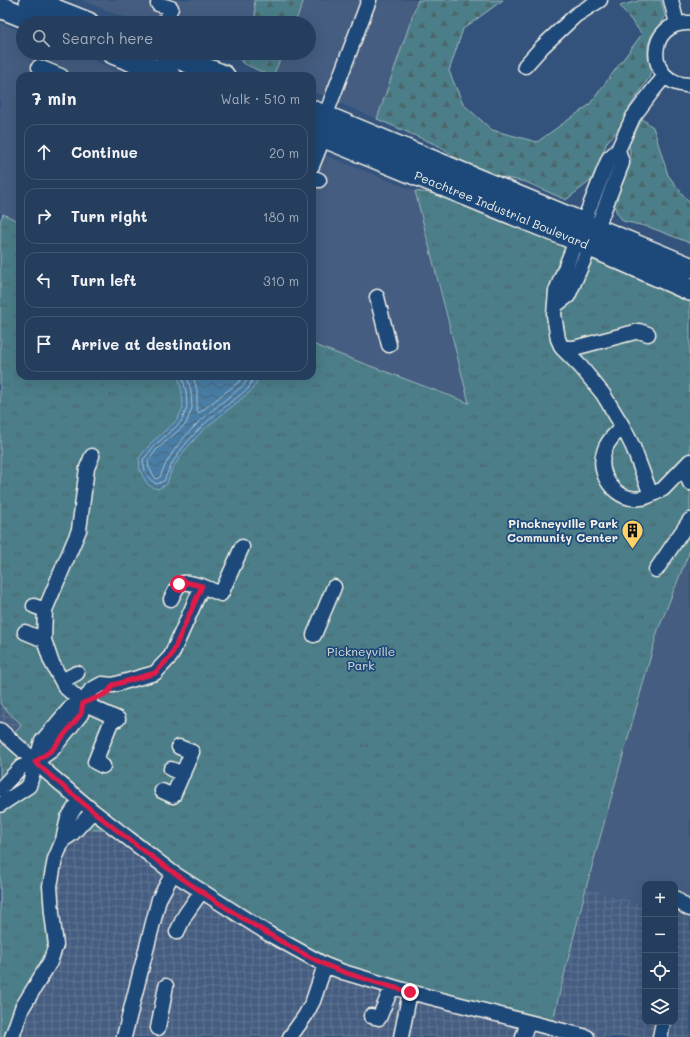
<!DOCTYPE html>
<html lang="en">
<head>
<meta charset="utf-8">
<style>
  body { margin:0; font-family:Mali,sans-serif; background:#324967; color:#f1f3f6 }
  .controls { position:absolute; right:12px; bottom:12px; display:grid; overflow:hidden; border-radius:8px; box-shadow:0 4px 16px #0002 }
  .controls button { width:36px; height:36px; display:grid; place-items:center; padding:0; border:0; border-bottom:1px solid #425773; background:#263e5e; color:#f1f3f6; font:20px sans-serif }
  .stop { position:absolute; width:12px; height:12px; margin:-9px; border:3px solid #e11d48; border-radius:50%; background:#fff }
  .stop.end { background:#e11d48; border-color:#fff; box-shadow:0 1px 4px #0008 }
  .list { margin:0; padding:0; list-style:none }
  h2 { display:flex; justify-content:space-between; align-items:center; height:52px; margin:0; padding:0 16px; font-size:17px }
  h2 small { font-size:13px; font-weight:400; color:#a4aebc }
  .list li { display:grid; grid-template-columns:26px 1fr auto; gap:12px; align-items:center; box-sizing:border-box; height:56px; margin:0 8px 8px; padding:0 8px; border:1px solid #425773; border-radius:12px }
  .list b { display:block; font-size:15px; white-space:nowrap }
  .list em { font-size:13px; font-style:normal; color:#a4aebc }
  .icon { flex:none; width:22px; height:22px; fill:none; stroke:currentColor; stroke-width:2; stroke-linecap:round; stroke-linejoin:round }
  .map { position:relative; flex:none; width:690px; height:1037px; overflow:hidden }
  .search { position:absolute; background:#263e5e; box-shadow:0 4px 16px #0002; left:16px; top:16px; width:300px; height:44px; display:flex; align-items:center; gap:10px; box-sizing:border-box; padding:0 14px; border-radius:22px; color:#a4aebc; font-size:15px }
  .panel { position:absolute; background:#263e5e; box-shadow:0 4px 16px #0002; left:16px; top:72px; width:300px; height:308px; border-radius:12px }
  .map>svg:first-child { display:block }
  .built { fill:#455d81 }
  .industrial { fill:url(#industrial-grid) }
  .forest { fill:url(#forest-firs); stroke:#a0b8b8 }
  .park { fill:url(#park-tufts); stroke:#a0b8b8 }
  .water { fill:url(#water-waves); stroke:#8dabc0 }
  .lines { fill:none; stroke-linecap:round; stroke-linejoin:round }
  .shore { stroke:#afc3cd; stroke-width:1 }
  .minor-casing { stroke:#f4f1e8; stroke-width:17 }
  .highway-casing { stroke:#f4f1e8; stroke-width:24 }
  .minor { stroke:#1f4a7a; stroke-width:14 }
  .highway { stroke:#1f4a7a; stroke-width:21 }
  .route { stroke:#e11d48; stroke-width:5 }
  .labels { text-anchor:middle; dominant-baseline:central; stroke-width:3.5; stroke-linejoin:round; paint-order:stroke }
  .street-label { font-size:12px; fill:#f4f1e8; stroke:#1f4a7a }
  .poi-label { font-size:12px; font-weight:bold; fill:#f4f1e8; stroke:#1f4a7a; text-anchor:end }
  .park-label { font-size:12px; fill:#dbe0da; stroke:#1f4a7a }
</style>
</head>
<body>
<div class="map">
<svg width="690" height="1037" viewBox="0 0 690 1037">
  <defs>
    <pattern id="industrial-grid" width="8" height="8" patternUnits="userSpaceOnUse"><rect width="8" height="8" fill="#455d81"/><path d="M0 4h8M4 0v8" fill="none" stroke="#607593"/></pattern>
    <pattern id="forest-firs" width="22" height="20" patternUnits="userSpaceOnUse"><rect width="22" height="20" fill="#4c7e89"/><path d="M5 1l3.5 6h-7zM16 11l3.5 6h-7z" fill="#4b666b"/></pattern>
    <pattern id="park-tufts" width="24" height="20" patternUnits="userSpaceOnUse"><rect width="24" height="20" fill="#4c7e89"/><path d="M3 7l-1-3M5 7V3M7 7l1-3M15 17l-1-3M17 17v-4M19 17l1-3" fill="none" stroke="#4b666b"/></pattern>
    <pattern id="water-waves" width="16" height="10" patternUnits="userSpaceOnUse"><rect width="16" height="10" fill="#487da5"/><path d="M0 5q4-4 8 0t8 0" fill="none" stroke="#48657a"/></pattern>
  </defs>
  <rect width="100%" height="100%" fill="#33537d"/>
  <filter id="ink" filterUnits="userSpaceOnUse"><feTurbulence type="fractalNoise" baseFrequency=".025" numOctaves="2"/><feDisplacementMap in="SourceGraphic" scale="8" xChannelSelector="R" yChannelSelector="G"/><feConvolveMatrix kernelMatrix="1 2 1 2 8 2 1 2 1" color-interpolation-filters="sRGB"/></filter>
  <g filter="url(#ink)">
    <path class="built" d="M81,0h173l2,23h-109l-16,-3z
      M304,0h114l-41,119 -65,-28v-15h-39l10,-23h26v-30h-14z
      M0,23l23,9v21h52l56,23h-111v146l-20,-9z
      M214,53h31l-4,9z
      M312,150l103,41 34,140 20,72 -157,-59z
      M690,550v369l-15,-4v-31h-30v21l-59,-17 72,-258z"/>
    <path class="industrial" d="M0,704l22,21 -22,23z
      M79,829l55,3 55,45 363,146 34,-135 59,17v117h30v-107l15,4v118h-682l40,-84 -5,-70z"/>
    <path class="forest" d="M254,0h50l-9,23h-39z
      M418,0h85l-40,29 -14,42 14,33 29,26 45,12 52,-37 53,-71 -22,-28 21,-6h20l4,16 -2,5 -11,13 -4,11v13l3,11 -2,9 -18,27 -14,26 -10,11 -13,36 -28,22 -40,-18 -25,-5 -36,-13 -26,-18 -62,-27z
      M245,53h38l-10,23c-4,0 -26,-11 -32,-14z
      M642,119l11,8 15,48 22,29v39l-41,-16 -26,-6 -6,-8 -3,-8 17,-44 -2,-16z"/>
    <path class="park" d="M415,191l114,16 161,68v275l-32,80 -72,258 -34,135 -93,-23 -115,-34 -36,-16 -37,-21 -82,-52 -55,-45 -55,-3 -36,54 5,70 -40,84h-8v-289l22,-23 -22,-21v-483l3,-7 17,8v154h292v-32l157,59z"/>
    <path class="water" d="M178,376h78l1,6 -6,9 -49,40 -17,19 -14,21 -4,13 -9,5 -10,-4 -8,-14 -1,-13 12,-15 26,-23 6,-12 -1,-16z"/>
    <g class="lines">
      <path class="shore" d="M182,376l4,15 1,17 -6,14 -27,24 -11,14c1,10 4,20 14,24l7,-3c16,-42 50,-66 84,-92l4,-8v-5
        M187,376l4,15 1,17 -6,16 -29,25 -9,12 1,7 7,11 4,-2c15,-40 51,-66 84,-92l3,-5v-4
        M193,376l4,14v21l2,2 41,-32 1,-5"/>
      <defs>
        <path id="minor" d="M671,0l6,24
          M158,4l13,4 -7,15
          M690,23c-44,-3 -46,62 0,62
          M525,66l17,-19 34,-32 24,-15
          M39,67l22,9
          M312,166l8,-20 -3,-8 52,-138
          M312,177l7,3
          M377,297l12,48
          M556,305l12,-9 22,-50 32,-83 -4,-13
          M562,348h12l65,-17 9,3
          M623,427c-8,7 -16,14 -19,25 -8,23 13,51 38,46 3,0 6,-2 9,-3l-18,-48 -10,-20 -20,-33 -22,-27 -19,-19 -4,-9 -4,-24 2,-24 53,-133 9,-8 15,-33 21,-28 11,-13
          M92,456l-5,12 -8,62 -34,80 -1,30 7,21 14,26 18,16 35,16
          M684,467l6,16
          M651,495l12,-6 27,-28
          M656,570l34,-50
          M202,586l19,8 21,-47
          M34,606l11,4
          M25,632l19,8
          M314,635l20,-48
          M62,681l15,-8
          M0,730l49,44 44,37 80,62 96,61 56,31 18,7 67,20 177,45
          M103,766l-8,-4 18,-45
          M171,769l12,5
          M0,789l21,-22 14,-5 17,-12 29,-36 2,-11 8,-13 11,-6 11,1 42,-12 16,-17 31,-70c-22,-5 -21,-7 -31,13
          M162,791l11,5 19,-44 -13,-5
          M0,805l29,-19 13,-45 29,-34 19,-7
          M63,840l9,-6 21,-23
          M675,898l11,9 4,2
          M177,932l8,-17 16,-23
          M371,1016l8,2 13,-31
          M158,1028l8,-42
          M12,1037l10,-29 28,-46 6,-17 -4,-32 -2,-27 5,-27 8,-19 5,-22 12,-18
          M124,1037l35,-138 14,-26
          M290,1037l15,-21 8,-15 12,-36
          M401,1037l9,-45
          M523,1037l5,-15
          M660,1037l3,-14"/>
        <g id="highway">
          <path d="M30,0l58,23"/>
          <path d="M0,7l40,16"/>
          <path d="M113,53l57,23"/>
          <path d="M165,53l59,23"/>
          <path d="M312,111l378,157"/>
          <path id="s1" d="M312,132l265,108 113,50"/>
        </g>
      </defs>
      <use href="#minor" class="minor-casing"/>
      <use href="#highway" class="highway-casing"/>
      <use href="#minor" class="minor"/>
      <use href="#highway" class="highway"/>
    </g>
  </g>
  <g class="lines" filter="url(#ink)">
    <path class="route" d="M179,584l6,-2 17,4 -31,70 -16,17 -42,12 -5,7 -7,4 -18,7 -2,11 -29,36 -17,12c64,57 132,109 204,154 28,17 57,36 87,49 27,12 56,19 84,27"/>
  </g>
  <defs>
    <symbol id="building-pin" viewBox="-11 -11 22 30"><path d="M0 17L-7.5 6A9.5 9.5 0 1 1 7.5 6Z" fill="#ffd166" stroke="#1f4a7a"/><path d="M-4-6H4V6H1V3H-1V6H-4ZM-2.5-4.3h1.7v1.8h-1.7ZM.8-4.3h1.7v1.8H.8ZM-2.5-1h1.7V.8h-1.7ZM.8-1h1.7V.8H.8Z" fill="#111"/></symbol>
  </defs>
  <g fill-rule="evenodd">
    <use href="#building-pin" x="620" y="518" width="25" height="34"/>
  </g>
  <g class="labels">
    <g class="street-label">
      <text stroke="none"><textPath href="#s1" startOffset="205">Peachtree Industrial Boulevard</textPath></text>
    </g>
    <g class="poi-label">
      <text x="618" y="523">Pinckneyville Park<tspan x="618" dy="14">Community Center</tspan></text>
    </g>
    <g class="park-label">
      <text x="361" y="651">Pickneyville<tspan x="361" dy="14">Park</tspan></text>
    </g>
  </g>
</svg>
<div class="controls">
<button>+</button>
<button>−</button>
<button><svg class="icon" aria-label="locate" viewBox="0 0 24 24"><circle cx="12" cy="12" r="6"/><path d="M12 2v4M12 18v4M2 12h4M18 12h4"/></svg></button>
<button><svg class="icon" aria-label="layers" viewBox="0 0 24 24"><path d="M12 4l9 5-9 5-9-5zM3 14l9 5 9-5"/></svg></button>
</div>
<div class="stop" style="left:179px;top:584px"></div>
<div class="stop end" style="left:410px;top:992px"></div>
<div class="search"><svg class="icon" aria-label="search" viewBox="0 0 24 24"><circle cx="10" cy="10" r="6"/><path d="M15 15l6 6"/></svg>Search here</div>
<section class="panel">
<h2>7 min<small>Walk · 510 m</small></h2>
<ul class="list">
<li><svg class="icon" aria-label="ahead" viewBox="0 0 24 24"><path d="M12 20V5M6 11l6-6 6 6"/></svg><div><b>Continue</b></div><em>20 m</em></li>
<li><svg class="icon" aria-label="right" viewBox="0 0 24 24"><path d="M7 20v-9h11M14 6l5 5-5 5"/></svg><div><b>Turn right</b></div><em>180 m</em></li>
<li><svg class="icon" aria-label="left" viewBox="0 0 24 24"><path d="M17 20v-9H6M10 6l-5 5 5 5"/></svg><div><b>Turn left</b></div><em>310 m</em></li>
<li><svg class="icon" aria-label="arrive" viewBox="0 0 24 24"><path d="M6 21V4h12l-3 4 3 4H6"/></svg><div><b>Arrive at destination</b></div></li>
</ul>
</section>
</div>
</body>
</html>
